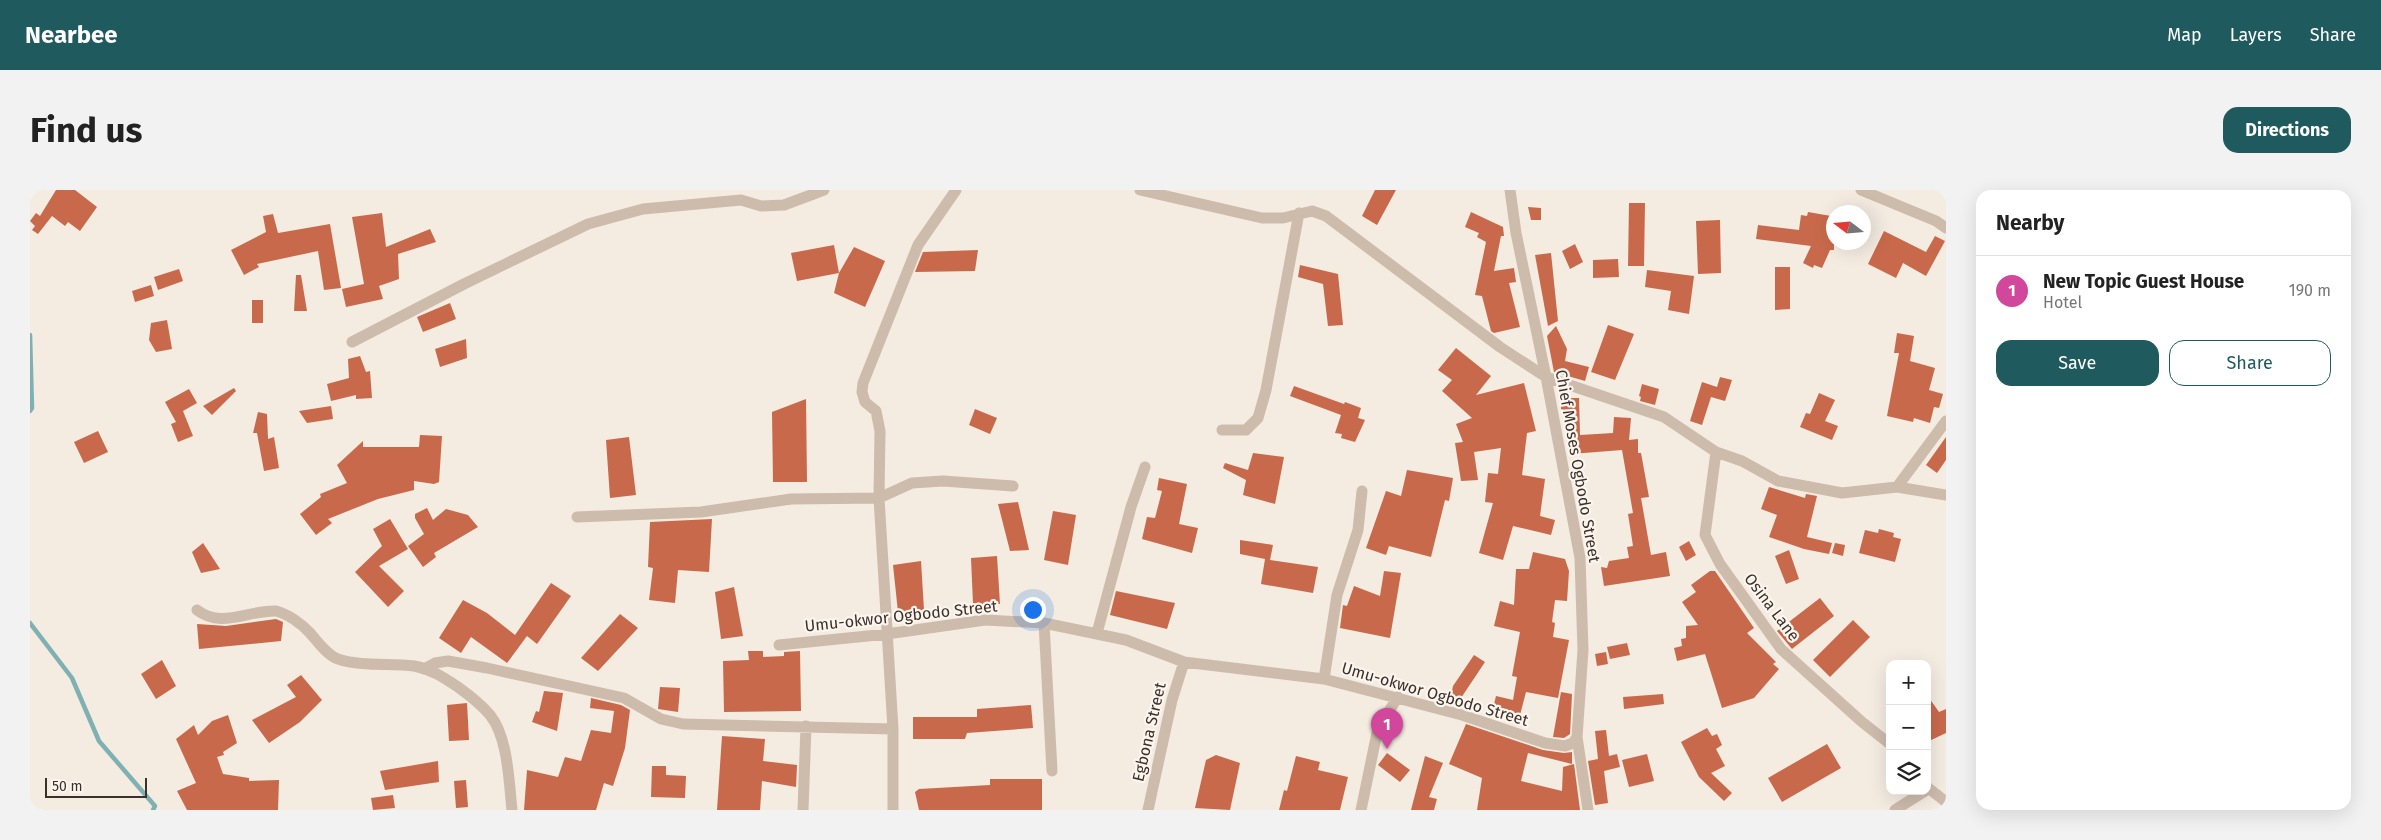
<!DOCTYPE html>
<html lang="en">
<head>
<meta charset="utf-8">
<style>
  body { margin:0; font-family:"Fira Sans",sans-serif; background:#f2f2f2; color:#222 }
  .controls { position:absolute; right:15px; bottom:15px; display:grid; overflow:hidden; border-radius:10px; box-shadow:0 5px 20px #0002 }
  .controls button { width:45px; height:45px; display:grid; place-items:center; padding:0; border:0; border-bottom:1px solid #e0e0e0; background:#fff; color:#222; font:25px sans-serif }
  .compass { position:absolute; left:1796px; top:15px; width:45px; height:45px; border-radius:50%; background:#fff; box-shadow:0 5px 20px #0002; rotate:286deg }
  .scale { position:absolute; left:15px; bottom:12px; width:102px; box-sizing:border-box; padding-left:5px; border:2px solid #3b302b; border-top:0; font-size:14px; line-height:18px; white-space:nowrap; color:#3b302b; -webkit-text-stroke:4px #fbf5ee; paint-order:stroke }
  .you { position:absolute; left:1002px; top:419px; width:18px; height:18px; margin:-12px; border:4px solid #fff; border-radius:50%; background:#1a73e8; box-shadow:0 0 0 8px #1a73e833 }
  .badge { display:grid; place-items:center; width:32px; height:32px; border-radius:50%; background:#1f5a5e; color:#fff; font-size:16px; font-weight:700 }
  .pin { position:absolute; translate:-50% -41px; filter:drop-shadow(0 1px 2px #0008) }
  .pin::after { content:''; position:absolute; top:26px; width:18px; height:15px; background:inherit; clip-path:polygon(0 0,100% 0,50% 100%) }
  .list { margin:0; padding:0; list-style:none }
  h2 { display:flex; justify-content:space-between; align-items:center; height:65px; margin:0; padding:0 20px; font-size:21px }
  h2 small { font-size:16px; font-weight:400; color:#767676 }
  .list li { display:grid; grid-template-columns:32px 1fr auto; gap:15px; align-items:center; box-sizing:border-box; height:70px; padding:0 20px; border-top:1px solid #e0e0e0 }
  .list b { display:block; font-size:19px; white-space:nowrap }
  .list p { margin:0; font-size:16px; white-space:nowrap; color:#767676 }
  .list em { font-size:16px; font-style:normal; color:#767676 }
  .actions { display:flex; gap:10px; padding:15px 20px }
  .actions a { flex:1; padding:11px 0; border:1px solid #1f5a5e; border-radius:15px; text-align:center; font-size:18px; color:#1f5a5e }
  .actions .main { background:#1f5a5e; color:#fff }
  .icon { flex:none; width:28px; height:28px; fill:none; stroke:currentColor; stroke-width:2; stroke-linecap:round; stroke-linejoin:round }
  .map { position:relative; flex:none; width:1916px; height:620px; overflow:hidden; border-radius:15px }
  header { display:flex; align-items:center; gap:30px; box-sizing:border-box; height:70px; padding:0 25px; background:#1f5a5e; color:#fff }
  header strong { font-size:24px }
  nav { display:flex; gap:28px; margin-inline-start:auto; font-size:18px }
  .intro { display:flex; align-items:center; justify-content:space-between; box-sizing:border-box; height:120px; padding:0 30px }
  h1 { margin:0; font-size:35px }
  .button { padding:12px 22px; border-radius:15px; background:#1f5a5e; color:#fff; font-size:18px; font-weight:700 }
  main { display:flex; gap:30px; padding:0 30px }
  aside { flex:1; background:#fff; border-radius:15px; box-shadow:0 5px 20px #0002 }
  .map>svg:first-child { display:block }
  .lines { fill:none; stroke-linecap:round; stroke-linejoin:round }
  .stream { stroke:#7fb0b2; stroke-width:4.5 }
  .building { fill:#c8694b }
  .street { stroke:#cdbbac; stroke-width:11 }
  .labels { text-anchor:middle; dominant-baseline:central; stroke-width:4.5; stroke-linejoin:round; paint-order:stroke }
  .street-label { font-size:16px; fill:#3b302b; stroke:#fbf5ee }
</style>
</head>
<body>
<header>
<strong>Nearbee</strong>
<nav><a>Map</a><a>Layers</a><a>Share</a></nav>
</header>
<div class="intro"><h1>Find us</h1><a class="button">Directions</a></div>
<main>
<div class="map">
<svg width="1916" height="620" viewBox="0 0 1916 620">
  <rect width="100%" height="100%" fill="#f4ebe1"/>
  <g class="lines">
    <path class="stream" d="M0,145l2,73 -2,3
      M0,433l42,55 27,63 56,65 -2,4"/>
  </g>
  <path class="building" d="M26,0h19l22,17 -17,24 -12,-9 -3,4 -13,-10 -14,18 -6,-4 3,-4 -5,-5 6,-8 4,3z
    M1345,0h21l-19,35 -15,-9z
    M1599,13h16l-1,63h-16z
    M1498,17l13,1v12h-10z
    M1441,22l32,15 1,9h-3l-7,35 20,-3 2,14 -7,1 11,44 -26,6 -3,-2 -9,-35 -7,-1 11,-53 -9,-5 2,-4 -14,-6z
    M1778,22l23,4 -3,13 6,1v20h-4l-8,18 -8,-3 -1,3 -10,-5 8,-17 -55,-7 2,-14 41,5 2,-15 6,1z
    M352,23l4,34 44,-18 6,13 -38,12 1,25 -20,7 4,13 -37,8 -4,-18 22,-5 -12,-67z
    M243,24l5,19 52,-9 11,64 -17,2 -6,-39 -61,13 2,3 -15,8 -13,-25 35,-18 -3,-16z
    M1690,30l1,53 -23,1 -2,-53z
    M1854,41l42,21 9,-16 10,5 -19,35 -23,-13 -7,15 -28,-14z
    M1545,54l8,18 -13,7 -8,-18z
    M804,55l5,28 -42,8 -6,-28z
    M824,57l31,14 -20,46 -31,-14 5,-20z
    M948,60l-3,21 -60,1 8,-20z
    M1521,63l7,68 -10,5 -13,-71z
    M1588,69l1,18 -26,1v-18z
    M1270,75l38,9 5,51 -15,1 -5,-42 -25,-7z
    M1745,77h15v42l-15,1z
    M149,79l4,12 -25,9 -4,-13z
    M1617,80l47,6 -5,38 -21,-4 3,-19 -26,-4z
    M266,85h5l6,36h-13z
    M121,95l3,11 -19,6 -3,-11z
    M222,110h11v23h-11z
    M420,113l6,16 -33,13 -6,-15z
    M137,130l5,29 -16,3 -7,-12 2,-17z
    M1578,135l26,9 -19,46 -24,-8z
    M1526,136l11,23 -2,12 24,6 -4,14 -31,-9 -7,-36z
    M1867,143l17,3 -4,25 25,7 -6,22 14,4 -4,14 -5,-1 -4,16 -16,-5 -1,4 -26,-6 12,-63h-5z
    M436,149l1,19 -27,9 -5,-18z
    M1426,158l35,28 -15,19 48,-12 12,48 -9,2 -5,42 23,4 -5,37 15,4 -4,15 -38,-9 -10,34 -24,-7 14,-50 -8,-1 3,-29 10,1 3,-26 -27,4 4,28 -17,1 -6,-38 8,-1 -7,-18 16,-6 -30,-27 10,-11 -14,-10z
    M330,166l6,16 4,-1 2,27 -16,1v-4l-25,6 -4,-17 22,-6 -1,-19z
    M1690,187l12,3 -7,21 -14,-4 -9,28 -12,-4 12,-39 15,5z
    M1612,194l17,5 -4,16 -15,-4 1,-4 -2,-1z
    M1264,196l50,18 1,-2 16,6 -3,10 7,2 -10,22 -14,-4 1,-4 -7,-1 6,-18 -51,-19z
    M204,198l2,3 -24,24 -9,-9z
    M159,199l8,14 -14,8 10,25 -15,6 -7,-18 5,-2 -11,-20z
    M1789,203l16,7 -10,21 13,5 -6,14 -32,-13 6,-14 4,1z
    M1531,208h18l1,37 33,-2 1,-16 17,1 -2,22 9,-1v14h3l8,44 -8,1 10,57 15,-3 4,24 -66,10 -3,-19 6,1 2,-7 20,-3 -2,-11 6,-1 -5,-32 5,-1 -11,-63 -51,4 -2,-25h-4l-1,-19 -3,-1z
    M776,209l1,83h-34l-1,-70z
    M301,216l2,13 -26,4 -8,-12z
    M945,219l22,9 -7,16 -21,-9z
    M228,222l9,2 1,25 6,-2 5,31 -15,3 -7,-38h-4z
    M68,241l10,21 -24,11 -10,-21z
    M390,245l22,1 -3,46 -5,2 -20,-3v9l-36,9 -50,20 4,4 -16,12 -16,-21 21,-17 -1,-3 27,-11 -10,-18 26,-24v6h56z
    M599,247l7,58 -26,3 -4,-58z
    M1916,247v23l-9,13 -11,-8z
    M1223,263l31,4 -9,47 -32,-9 3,-15 -23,-12 2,-5 23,7z
    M1377,280l46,8 -4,23 -4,-1 -14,57 -42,-11 -3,9 -20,-7 20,-57 15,5z
    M1129,288l28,6 -8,40 19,4 -6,25 -50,-14 5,-22 8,1 7,-27 -5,-1z
    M1739,297l36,11 1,-4 11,2 -10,41 25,6 -3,11 -25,-5 -35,-12 8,-22 -16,-6z
    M988,312l11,48 -19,1 -12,-47z
    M397,318l6,12 13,-11 22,6 10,12 -44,26 2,4 -13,10 -15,-21 16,-12 -9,-16v-4z
    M1023,321l23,4 -8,50 -24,-5z
    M360,329l18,30 -29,17 25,25 -16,16 -33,-35 27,-26 -9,-17z
    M682,329l-3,53 -31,-2 -3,33 -26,-3 4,-32 -5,-1 2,-45z
    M1849,339l15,4 -1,4 8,2 -6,23 -36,-9 6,-23 13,3z
    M1210,350l33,5 -3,15 48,7 -5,26 -52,-9 4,-25 -25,-5z
    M1659,351l7,14 -10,6 -7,-14z
    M173,353l17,26 -19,4 -9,-21z
    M1805,353l10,2 -2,11 -11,-3z
    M1759,360l10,29 -13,5 -11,-28z
    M1503,362l32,7 4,12 -2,30 -12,-1 -3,22 3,1 -2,14 16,3 -11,58 -32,-6 -6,23 -27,-7 3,-12 17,4 4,-23 -5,-1 8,-44 -26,-6 6,-25 14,4 2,-36h13z
    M967,366l3,48h-27l-2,-46z
    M891,371l3,49 -26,2 -5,-47z
    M1354,381l17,2 -11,65 -50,-10 3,-23 4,1 7,-20 26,10z
    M1680,381h5l39,57 -7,5 29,29 -3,2 6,5 -25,29 -32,10 -17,-54 -28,7 -3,-13 8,-2 -1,-7 5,-1v-12l12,-1 -16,-23 14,-10 -5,-7z
    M521,393l20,13 -34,48 -10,-8 -20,27 -36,-26 -10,16 -22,-15 24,-38 24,13 28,22z
    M704,397l9,49 -22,3 -6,-47z
    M1086,401l59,12 -8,26 -57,-14z
    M1790,408l14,18 -42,33 -15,-18z
    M590,424l18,14 -40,43 -17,-13z
    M246,429l7,3 -2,19 -82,8 -2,-25 29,2z
    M1823,430l17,17 -40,40 -17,-17z
    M1597,453l3,12 -20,4 -3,-12z
    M718,461h15v6l21,-1v-4l16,-1 1,60 -77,1 -1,-51 26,-1z
    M1576,462l2,12 -11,2 -2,-12z
    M1444,465l11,7 -24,36 -10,-2 2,-10z
    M132,470l14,26 -20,13 -15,-25z
    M271,485l21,25 -22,22 -31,21 -17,-23 44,-23 -9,-12z
    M630,497l20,1 -2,24 -20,-3z
    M514,501l19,2 -6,38 -25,-9 4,-11 3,1z
    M1531,502l11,2 -2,40 -6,4 -11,-1z
    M1633,504l1,10 -40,5 -1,-12z
    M1897,505l12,17 7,-3v24l-19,9z
    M561,508l30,7 9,5 -5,38 -12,38 -9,-3 -8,27h-72l3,-40 31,7 7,-20 16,4 10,-31 20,3 3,-22 -24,-3z
    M437,513l2,37 -20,1 -2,-36z
    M1001,515l2,23 -66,5 -2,6h-52v-22h64v-8z
    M198,525l9,28 -14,9 1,3 -7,2 6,17 26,4v3l30,-1 -1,30h-91l-10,-19 19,-8 -20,-44 18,-14 4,10 14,-14z
    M1436,534l77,26 21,3 8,-1v12l-44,-11 -7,28 41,10 1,-24 11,-3 6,46h-103l5,-32 -33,-14z
    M1677,538l5,8 5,-2 5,11 -6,4 9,17 -14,7 21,20 -8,8 -25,-24 -18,-35z
    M1576,540l3,26 8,-2 3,13 -16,4 4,32 -13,2 -7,-44 10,-2 -3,-28z
    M692,546l43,3 -2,22 34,4 -1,22 -34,-6 -2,29h-43z
    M1797,554l14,24 -59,34 -14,-24z
    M1357,563l23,17 -10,12 -22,-17z
    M1617,564l7,27 -25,6 -7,-27z
    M1186,565l24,8 -10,47 -35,-2 11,-48z
    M1266,566l24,6 -2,8 30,7 -8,33h-61l5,-20 3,1z
    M1395,566l18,7 -14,34 8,2 -3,11h-23z
    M408,571l1,21 -54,8 -5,-19z
    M622,576h14v9l20,1 -1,22 -34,-1z
    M960,589h52v31h-123l-4,-18 4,-3 71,-4z
    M436,590l2,27 -12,1 -2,-27z
    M363,605l2,13 -22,2 -2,-12z"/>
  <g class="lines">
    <path class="street" d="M1110,0l122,28h21l29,-7 14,5 174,131 46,30 118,40 52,35 26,9 36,20 64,12 55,-6 49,8
      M1480,0l6,43 30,144 34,181 3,92 -6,87 11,73
      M1831,0l75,31 10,7
      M322,152l112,-58 124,-60 55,-15 98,-9 20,6 23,-1 40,-15
      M1192,240h24l12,-12 8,-28 33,-177
      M1686,262l-11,83 15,29 61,85 81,73 28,22
      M1867,297l49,-66
      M547,327l124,-5 90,-13 88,-1 33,-15 31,-2 70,5
      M167,420c24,19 51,0 79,1 12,3 26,13 34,22 8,9 17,22 28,26 24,8 51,4 76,7 17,3 29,11 44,21 11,8 23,17 32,28 18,22 19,67 22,95
      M1014,433l8,148
      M1067,443l34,-126 14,-40
      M749,455l108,-11 98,-14 59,3 82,17 58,22 140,17 138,36 83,28 20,3 8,-3 4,-6
      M394,479l11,-6 13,-2 39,7 137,30 37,21 22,5 210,5
      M1294,489l13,-84 21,-65 4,-39
      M1897,597l19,15
      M773,620l3,-84
      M863,620v-81l-14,-231 1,-67 -4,-20 -11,-9 -3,-10 1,-9 55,-138 38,-55
      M1118,620l24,-110 12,-38
      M1331,620l17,-82 20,-31
      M1865,620l30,-19"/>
  </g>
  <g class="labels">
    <g class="street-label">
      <text transform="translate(1548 276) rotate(80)">Chief Moses Ogbodo Street</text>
      <text transform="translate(1742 417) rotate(53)">Osina Lane</text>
      <text transform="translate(871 426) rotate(-6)">Umu-okwor Ogbodo Street</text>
      <text transform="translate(1405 504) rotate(16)">Umu-okwor Ogbodo Street</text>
      <text transform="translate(1119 542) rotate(-77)">Egbona Street</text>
    </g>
  </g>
</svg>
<div class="controls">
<button>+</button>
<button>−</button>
<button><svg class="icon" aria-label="layers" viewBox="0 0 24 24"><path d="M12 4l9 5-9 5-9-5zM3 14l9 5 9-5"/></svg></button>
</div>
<svg class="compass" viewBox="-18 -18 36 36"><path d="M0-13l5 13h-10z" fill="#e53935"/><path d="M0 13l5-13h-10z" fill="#767676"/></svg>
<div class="scale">50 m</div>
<div class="you"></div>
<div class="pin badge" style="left:1357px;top:559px;background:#d1479c">1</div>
</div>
<aside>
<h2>Nearby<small></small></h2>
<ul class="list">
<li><span class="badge" style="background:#d1479c">1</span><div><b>New Topic Guest House</b><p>Hotel</p></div><em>190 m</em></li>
</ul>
<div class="actions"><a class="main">Save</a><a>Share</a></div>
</aside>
</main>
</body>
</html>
